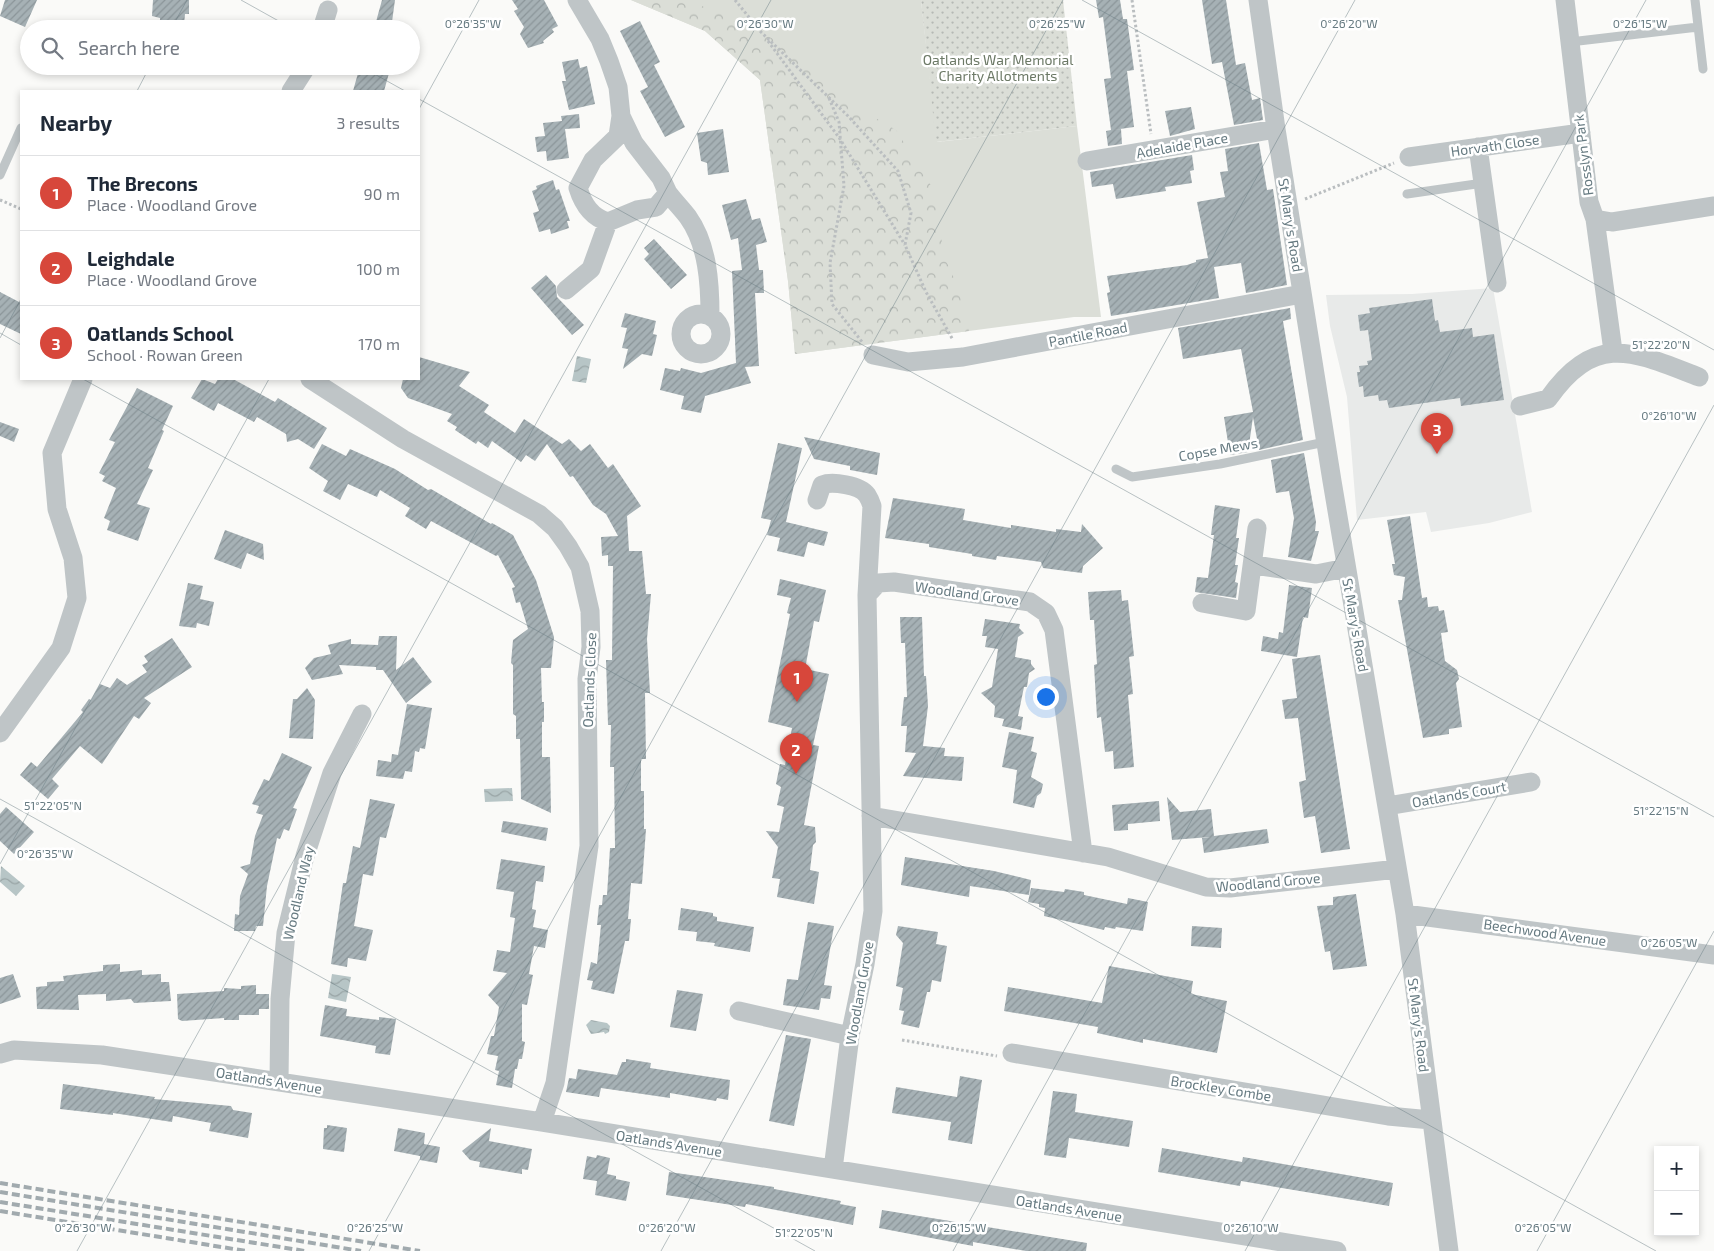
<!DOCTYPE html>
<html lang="en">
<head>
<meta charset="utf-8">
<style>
  body { margin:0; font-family:"Exo 2",sans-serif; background:#f6f6f7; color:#1f2937 }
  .controls { position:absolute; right:15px; bottom:15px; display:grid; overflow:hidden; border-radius:0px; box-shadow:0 2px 8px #0003 }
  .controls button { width:45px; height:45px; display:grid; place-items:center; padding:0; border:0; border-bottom:1px solid #e0e1e3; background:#fff; color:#1f2937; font:25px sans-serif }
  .you { position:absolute; left:1045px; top:696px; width:18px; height:18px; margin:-12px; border:4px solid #fff; border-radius:50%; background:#1a73e8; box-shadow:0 0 0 8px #1a73e833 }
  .badge { display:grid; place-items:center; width:32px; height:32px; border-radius:50%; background:#d7473b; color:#fff; font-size:16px; font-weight:700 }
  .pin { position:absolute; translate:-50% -41px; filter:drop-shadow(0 1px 2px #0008) }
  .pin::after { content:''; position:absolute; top:26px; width:18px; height:15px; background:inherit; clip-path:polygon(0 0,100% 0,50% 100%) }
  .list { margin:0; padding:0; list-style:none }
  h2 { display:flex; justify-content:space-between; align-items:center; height:65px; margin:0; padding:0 20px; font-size:21px }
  h2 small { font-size:16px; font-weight:400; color:#747a83 }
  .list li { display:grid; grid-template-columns:32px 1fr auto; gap:15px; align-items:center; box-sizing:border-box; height:75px; padding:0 20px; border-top:1px solid #e0e1e3 }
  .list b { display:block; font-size:19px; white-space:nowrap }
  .list p { margin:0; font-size:16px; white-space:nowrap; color:#747a83 }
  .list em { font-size:16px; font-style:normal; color:#747a83 }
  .icon { flex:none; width:28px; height:28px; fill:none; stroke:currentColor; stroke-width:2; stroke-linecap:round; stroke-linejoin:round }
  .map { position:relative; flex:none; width:1714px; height:1251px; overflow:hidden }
  .search { position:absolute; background:#fff; box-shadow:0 2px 8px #0003; left:20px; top:20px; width:400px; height:55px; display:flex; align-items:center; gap:12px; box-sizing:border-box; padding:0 18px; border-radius:28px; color:#747a83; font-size:19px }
  .panel { position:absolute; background:#fff; box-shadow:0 2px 8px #0003; left:20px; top:90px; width:400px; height:290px; border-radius:0px }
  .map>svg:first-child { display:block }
  .built { fill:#e8eae9 }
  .green { fill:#dbded7 }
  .forest { fill:url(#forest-crowns) }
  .garden { fill:url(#garden-dots) }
  .water { fill:url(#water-waves) }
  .building { fill:url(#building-hatch) }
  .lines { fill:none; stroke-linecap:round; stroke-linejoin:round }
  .path { stroke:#babec0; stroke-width:3; stroke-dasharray:2.5 2.5; stroke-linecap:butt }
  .lane { stroke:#bfc5c7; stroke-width:9 }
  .street { stroke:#bfc5c7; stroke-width:19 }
  .rail { stroke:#a1aaae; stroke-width:4; stroke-dasharray:8 4; stroke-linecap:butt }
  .ticks { fill:none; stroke:#667a81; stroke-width:1; stroke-opacity:0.45 }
  .labels { text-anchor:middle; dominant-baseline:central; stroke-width:5; stroke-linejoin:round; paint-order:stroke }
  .park-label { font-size:14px; fill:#6c7966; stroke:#fff }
  .street-label { font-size:14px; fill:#667a81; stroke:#fff }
  .ticks-label { font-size:12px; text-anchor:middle; fill:#667a81; stroke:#fff; stroke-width:5; stroke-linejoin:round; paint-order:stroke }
</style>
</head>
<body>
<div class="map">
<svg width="1714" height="1251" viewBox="0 0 1714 1251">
  <defs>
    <pattern id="forest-crowns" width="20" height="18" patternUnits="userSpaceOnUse" patternTransform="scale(1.25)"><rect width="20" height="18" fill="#dbded7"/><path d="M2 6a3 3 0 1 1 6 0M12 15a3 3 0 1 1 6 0" fill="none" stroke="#b5b9b4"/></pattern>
    <pattern id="garden-dots" width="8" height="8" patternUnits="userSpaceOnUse" patternTransform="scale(1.25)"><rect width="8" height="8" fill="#dbded7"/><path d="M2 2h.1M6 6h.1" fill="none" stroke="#b5b9b4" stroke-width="1.8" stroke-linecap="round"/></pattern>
    <pattern id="water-waves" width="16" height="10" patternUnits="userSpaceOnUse" patternTransform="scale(1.25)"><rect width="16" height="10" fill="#b7c5c6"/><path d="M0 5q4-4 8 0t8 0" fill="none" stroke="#99a5a6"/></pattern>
    <pattern id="building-hatch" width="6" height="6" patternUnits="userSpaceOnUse" patternTransform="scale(1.25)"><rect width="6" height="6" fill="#a6b1b5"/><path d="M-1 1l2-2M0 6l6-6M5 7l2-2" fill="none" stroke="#8b9599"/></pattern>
  </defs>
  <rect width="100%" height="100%" fill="#fafaf8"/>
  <path class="built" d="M1493,288l39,224 -43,11 -58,9 -5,-20 -69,8 -10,-123 -17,-71 -4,-31 86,-1z"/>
  <path class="green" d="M631,0h290l16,142 140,-16 24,191h-27l-279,37 -7,-73 -28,-201 -55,-49z"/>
  <path class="forest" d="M631,0h52l28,9 79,38 79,67 27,16 39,62 9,64 13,29 12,46 -174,23 -7,-73 -28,-201 -55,-49z"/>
  <path class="garden" d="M921,0h142l14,126 -141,16z"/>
  <path class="water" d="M577,356l14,3 -5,24 -14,-2z
    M512,788l1,13 -28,1 -1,-13z
    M1,866l24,20 -9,10 -16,-14z
    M332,974l19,3 -5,25 -18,-4z
    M591,1020l16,3 3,3 -1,6 -4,2 -1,-2 -13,2 -5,-9z"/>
  <path class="building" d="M5,0h32l-12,27 -25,-11z
    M153,0h36v14h-4l-1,11h-5v4h-19v-11l-8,-2z
    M382,0h13l-4,29h-17z
    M512,0h32l14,26 -6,3 2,3 -11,9 1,2 -16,5 -8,-14 4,-7 -10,-16 4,-2z
    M1096,0h24l3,19h4l7,51 -7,1 7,56 -21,3 8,-1 1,15 -14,2 -2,-15 5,-1 -7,-51 7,-1 -8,-61 -4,1z
    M1202,0h24l10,65 9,-2 7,37 8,-2 3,22 -29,5 -12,-63 -10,2z
    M640,21l20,41 -6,3 31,62 -20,10 -25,-46 8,-4 -28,-56z
    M578,59l2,9 7,-2 8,38 -26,6 -7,-29h4l-4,-19z
    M360,66h31l-7,25h-31z
    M1191,107l4,22 -25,7 -5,-25z
    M579,114l1,14 -15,1 4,29 -22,3 -1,-10 -9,1 -2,-15 10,-1 -2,-13 19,-2 -1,-5z
    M723,129l6,43 -21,3 -1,-12 -6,-2 -4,-28z
    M1259,143l8,47 6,-1 14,96 -41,8 -5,-30 -27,4 5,31 -108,18 -4,-23 3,-1 -3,-16 80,-11 9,-3v-2l12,-2 -11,-56 28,-5 -5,-25 8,-1 -3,-22z
    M1192,155l2,15 -4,1 2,12 -27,4 1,4 -50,8 -3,-15 -21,3 -2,-15z
    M553,180l3,10 3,-1 11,32h-3l2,7 -18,6 -1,-5 -11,3 -6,-19 6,-2 -7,-20 5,-2 -1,-3z
    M746,199l6,21 8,-2 7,24 -11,3 3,25h4l1,23h-9l4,73 -14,1 6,16 -46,13 -4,17 -20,-4 3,-13 -24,-6 5,-22 15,3 1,-3 20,5 35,-10 -4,-92 10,-1 -4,-32 -7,2 -9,-35z
    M654,239l33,36 -16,14 -27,-30 5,-5 -5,-6z
    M546,275l10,11 1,11 27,28 -12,10 -41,-47z
    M0,292l21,11v31l-21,-10z
    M1432,299l3,22 3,-1 2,12 32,-4 1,9 21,-3 10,66 -43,6 -1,-8 -71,10 -2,-8 -8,1 -1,-6 -14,2 -1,-11 -4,1 -2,-15h3l-1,-6 9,-1 -1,-4 5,-1 -4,-30 -8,1 -2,-16 12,-2 -1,-5z
    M1290,308l1,11 -8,2 20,119 -44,10 -6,-33 -5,35 -18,3 -6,-38 29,-5 -12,-63 -58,10 -5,-31z
    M625,313l31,8 -3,13 4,1 -5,21 -10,-2 -19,15 5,-20 -6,-1 5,-20 -6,-1z
    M419,357l51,15 -11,14 30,19 -5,7 31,21 9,-14 38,25 7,-5 12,12 9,-7 18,24 5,-4 28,42 -14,10 2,35h13l4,43h5l-4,45 3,54h-5l1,66h-5v32h3v38h2l-4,55 -11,-1 -3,36h3l-2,22h-4l-11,53 -23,-5 2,-8 -6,-1 4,-18 6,2 4,-39h-4l2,-20h3l1,-10h4l3,-47h5l-1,-81h-4l1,-42h-3l-2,-65h6l1,-94h-5v-11l-6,1 -1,-19 17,-1 -12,-22 -13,-9 -20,-29 -3,1 -23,-33 -12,17 -9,-6 -5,7 -29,-21 -4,7 -10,-7 -2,3 -21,-14 2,-3 -10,-6 5,-7 -44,-16 -7,-10 2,-9h16z
    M202,379l13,5 3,-5h15l42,23 3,-4 49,30 -13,21 -16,-10 -11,3 -1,-8 -29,-17 -3,5 -36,-19 -4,8 -23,-13z
    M137,388l36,18 -11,24 2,1 -16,37 5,2 -16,34 13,4 -12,33 -31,-11 3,-9 -6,-3 12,-30 -14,-7 3,-5 -6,-3 16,-31 -6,-2z
    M0,422l19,7 -5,13 -14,-6z
    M804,437l76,16 -3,22 -27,-5v-4l-36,-7z
    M778,443l24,5 -16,74 42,10 -4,14 -16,-4 -4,15 -27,-6 3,-13 -13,-3 4,-15 -10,-2z
    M322,444l24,12 4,-7 45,20 33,21 3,-1 60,35 1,-1 21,12 23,45 18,57 -3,31h-10l1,34h2v20h-2v35h8l1,56 -30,-14 -1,-60h-4v-23l-3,-2v-49l-2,-2 2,-23 15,-11 -8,-27 -4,1 -4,-15 3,-1 -17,-32 -2,1 -65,-35 -5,8 -21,-13 5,-8 -30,-18 -3,7 -29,-13 -8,16 -17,-9 5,-10 -19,-13z
    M1304,453l12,69 -1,9h4l-8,30 -23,-4 6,-39 -5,-27 -13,2 -5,-33z
    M893,498l72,11 -2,11 48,8v-3l45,7v-3l25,3 1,-8 21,24 -20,18 -1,7 -39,-5 -2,-6 -44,-6 -1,4 -24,-4v-2l-43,-7v-3l-44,-6z
    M1215,505l25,4 -4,29h3l-4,27h3l-3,17 3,1 -2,15 -41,-6 2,-15 11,1 6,-43h-3z
    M1410,516l12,82 5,-1 1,10 10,-1 1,5 5,-1 4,22 -7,1 4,28 12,9 2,9 -3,4 6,44 -13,2v5l-26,4 -25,-138h4l3,-23 -11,-2 -2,-11h3l-8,-44z
    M225,530l38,14 1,16 -17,-7 -6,16 -27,-10z
    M780,579l46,11 -7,32 -5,-1 -9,48 24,5 -16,71 6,1 -15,79 11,2 1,15 -3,3 -3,25 9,2 -5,32 -37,-7 3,-18 -8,-1 6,-31 -12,-16 13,1 5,-25 -7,-2 4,-18 -5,-3 4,-20 5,1 7,-37 -24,-6 22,-108 -3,-1 4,-15 -14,-3z
    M188,583l15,3 -3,13 14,3 -5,24 -12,-3 -1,5 -17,-2z
    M1289,585l23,3 -4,30 -5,-1 -6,40 -36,-6 2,-15 15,3 1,-7 4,1z
    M1121,590l1,11 6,-1 6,56 -5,1 4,37 -5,1 6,72 -20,2 -1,-18 -8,1 -4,-35 -4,1 -3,-53 3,-1 -3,-44h-4l-2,-28z
    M900,617h22l2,59h2l2,30 -5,40 22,2 -1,8 20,1 -2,24 -59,-5 13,-23 -11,-1 2,-26h-6l3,-29h3l-2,-54h-4z
    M985,619l35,5 -1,4 5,5 -6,4 -3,20 16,3v4l4,5 -6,4 -2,14h-3l-6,29 5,1 -2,13 -19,-4 2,-7 -10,-2 1,-11 -14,-13 11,-6 6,-38 -13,-2 2,-11h-5z
    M379,636h18l-1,34 17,-13 19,25 -26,21 -23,-33h-7v-3l-37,-2 4,9 -31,6 -7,-12 9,-10 17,-4 -3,-9 23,-6v5l27,1z
    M172,638l20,29 -48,31 7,5 -12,16 -5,-3 -32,48 -22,-18 -28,33 7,7 -11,13 -28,-24 11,-13 6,5 46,-55 -2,-2 8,-11 2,1 9,-16 10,4 7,-10 10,7 20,-13 -5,-7 6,-3 -4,-6z
    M1320,655l30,194 -29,4 -6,-37 -11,2 -5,-36 7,-2 -8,-62 -13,1 -3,-19 15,-2 -5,-39z
    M307,688l8,12 -2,39 -24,-1 4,-39h4z
    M407,704l25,4 -7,41 -5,-1 -1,4 -4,-1 -3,21 -7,-1 -2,8 -27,-3 2,-16 13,2 1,-8 6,1z
    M1009,732l25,5 -3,14 6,2 -6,24 12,7 -2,9 -4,3 -3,12 -21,-5 4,-33 -15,-3z
    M282,753l30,14 -19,41 4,1 -8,22 -5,-2 -4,10 -3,-1 -10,48 -4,40h-7l-1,5h-21l1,-17 4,1 1,-19 8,-22 -8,-7 10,-3 5,-28 8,-21 -7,-2 3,-7 -7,-2 12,-25 5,2z
    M1167,797l13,15 31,-3 3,27 53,-7 2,14 -65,10 -2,-15 8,-1 -38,3z
    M370,799l25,5 -9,34 -6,-1 -7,39 -10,-2 -9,52 19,4 -7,31 -18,-3 -1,9 -16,-3 12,-81h3l7,-37 7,2z
    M1159,801l1,20 -32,3v6l-14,1 -2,-26z
    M6,807l28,25 -20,22 -14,-13v-27z
    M503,821l45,7 -2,13 -45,-9z
    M905,857l89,14 37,9 -2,15 -59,-9 -1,11 -68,-12z
    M501,859l44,7 -2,16 -7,-1 -4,28 4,1 -3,17 15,3 -3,18 -11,-2 -5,28 4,1 -6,30 -5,-1v37l3,1 -3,17h-3l-2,10h-2l-3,19 -16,-3 3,-14 -4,-1 3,-14 -11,-2 4,-18h3l5,-29 -11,-12 19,-22 -14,-2 4,-21 13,2 5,-34 -5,-1 4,-25 -18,-3z
    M1031,888l33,4 1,-3 19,3v3l43,9 1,-6 20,4 -5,29 -27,-4 -1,2 -10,-2 -1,3 -60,-14 1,-8 -6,-1v-3l-11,-2z
    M1356,894l11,72 -34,4 -3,-19 -5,1 -8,-46 16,-1v-8z
    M681,908l32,5v3l4,1v4l37,6 -4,25 -36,-6 1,-3 -19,-2 1,-9 -19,-2z
    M808,922l26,4 -10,59 8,1 -2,13 -9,-1 -2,12 -36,-5 4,-26 11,1z
    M898,926l40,6 -2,12 11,2 -6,36 -9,-2 -2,12h-3l-8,36 -18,-4 3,-13 -5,-1 4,-22 -7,-2 7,-43 -7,-8z
    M1192,926l30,2 -1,20 -30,-2z
    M120,964v8l22,-2v5l19,-1v8h8l2,19 -37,2 -3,-4 -25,2v-7l-28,1 1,15 -42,-1 -1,-22 11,-1v-4l17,-1 -1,-5 40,-5v-6z
    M1109,966l84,15 -2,13 36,7 -10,52 -74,-14v4l-46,-10 1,-6 -94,-16 4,-24 94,16z
    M13,974l8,23 -21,7v-26z
    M256,985v9h13v15h-10v6h-20v5h-15v-2l-42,3 -4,-2 -1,-25 47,-3v-3l17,1v-3z
    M677,990l26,4 -7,37 -26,-4z
    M325,1005l22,4 -1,7 33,4v-3l17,2 -6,36 -15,-2 1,-7 -56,-10z
    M786,1035l25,4 -17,87 -25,-5z
    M626,1059l25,4 -1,5 80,12 -2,20 -11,-2 -1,3 -46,-8v5l-69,-10 -2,9 -33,-5 3,-14 7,1 2,-10 39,6 5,-13h4z
    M960,1076l22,4 -10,64 -24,-4 3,-18 -59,-9 4,-26 61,10z
    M63,1084l92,13 -1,2 77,7 2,4 19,3 -4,25 -39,-7 2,-8 -38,-7 -1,6 -59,-9v2l-53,-6z
    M1053,1091l24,3 -2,18 58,9 -4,26 -60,-9 -3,20 -22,-3z
    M327,1125l20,3 -3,24 -21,-3 1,-21h3z
    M398,1128l27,5 -1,11 16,3 -3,16 -17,-3v-4l-26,-5z
    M491,1128l-2,13 43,8 -4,21 -6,-1v5l-43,-7 1,-5 -10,-2 -8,-9z
    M1162,1148l80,14 1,-5 150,26 -4,23 -148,-25 -1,5 -82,-14z
    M597,1155l13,3 -3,16 9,2v3l14,3 -4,19 -31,-6 2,-14 -14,-2 4,-23 9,2z
    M669,1172l105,15v2l67,12 -1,3 16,3 -3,18 -107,-21 -1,3 -79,-12z
    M882,1210l205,33 -1,8h-60l-53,-9v4l-94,-18z"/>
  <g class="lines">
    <path class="path" d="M735,0l26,32 87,84 50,55 13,42 -6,32 21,47 27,48
      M1132,0l19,134
      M768,41l72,98 65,106
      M829,98l10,24 5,64 -14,77 2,41 31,39
      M1305,199l89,-36
      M0,200l21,9
      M902,1040l95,16"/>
    <path class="lane" d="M1695,0l8,69
      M1570,42l128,-15
      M0,175l21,-47
      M1407,194l76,-11
      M1116,469l16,8 88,-13 105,-22"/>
    <path class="street" d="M1258,0l18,129 56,352 73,433 44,337
      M1565,0l24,202 6,17 17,3 102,-16
      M322,29l6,-19
      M291,91l16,-25
      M1478,147l19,136
      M1409,157l172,-24
      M1087,161l189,-32
      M668,193c6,8 14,16 20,24 20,28 22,67 22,99
      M1595,219l18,132
      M608,222l29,-12 19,-3 12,-14 -7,-15 -27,-35 -13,-27
      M566,290l25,-21 17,-47c-17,-5 -25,-18 -30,-34l15,-28 25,-24 3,-20 -3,-29 -9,-26 -9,-22 -23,-39
      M681 334a20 20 0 1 1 40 0a20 20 0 1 1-40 0Z
      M873,355l35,7 55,-5 339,-63
      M310,379l93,60 136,75 16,14 13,18 12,21 10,44 1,36 -4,32 2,167 -34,237 -13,39
      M1520,406l28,-7c48,-68 86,-47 151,-22
      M817,500l5,-15c10,-4 38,0 45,10 2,3 4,8 5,11l-5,89 6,316 -8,53 -15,72 -17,133
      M1254,565l62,9 30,-6
      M867,595l11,-12 16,-1 136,20 16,11 8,17 29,223
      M1202,603l44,8 11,-83
      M0,733l61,-85 16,-50 -4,-40 -16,-49 -5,-56 31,-74
      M1387,806l144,-24
      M871,816l237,41 98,30 24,1 167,-19
      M1405,914l309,41
      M739,1011l111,25
      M1012,1053l376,63 43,4
      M0,1054l14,-4 88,5 440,67 795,129
      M279,1082l1,-83 6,-66 19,-77 27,-83 30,-59"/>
    <path class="rail" d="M0,1183l420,68
      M0,1192l361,59
      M0,1202l305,49
      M0,1211l246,40"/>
  </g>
  <path class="ticks" d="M241,0l52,29M1082,0l632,350M171,29l16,-29M360,66l45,25M137,91l13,-25M419,99l1295,718M419,109l60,-109M0,333l21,12M0,338l21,-39M83,379l1573,872M0,799l815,452M0,864l269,-485M77,1251l694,-1251M369,1251l694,-1251M661,1251l694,-1251M953,1251l693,-1251M1245,1251l469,-846M1537,1251l177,-320"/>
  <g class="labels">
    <g class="park-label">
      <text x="998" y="59">Oatlands War Memorial<tspan x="998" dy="16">Charity Allotments</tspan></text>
    </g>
    <g class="street-label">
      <text transform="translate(1182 145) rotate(-10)">Adelaide Place</text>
      <text transform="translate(1495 145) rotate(-8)">Horvath Close</text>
      <text transform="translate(1583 155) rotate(-97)">Rosslyn Park</text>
      <text transform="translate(1291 225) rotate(81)">St Mary's Road</text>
      <text transform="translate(1088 334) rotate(-11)">Pantile Road</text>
      <text transform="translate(1218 449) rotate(-10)">Copse Mews</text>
      <text transform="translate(967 593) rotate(8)">Woodland Grove</text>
      <text transform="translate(1356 625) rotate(80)">St Mary's Road</text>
      <text transform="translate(589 680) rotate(-88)">Oatlands Close</text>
      <text transform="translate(1459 794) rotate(-10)">Oatlands Court</text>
      <text transform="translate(1268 882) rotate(-5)">Woodland Grove</text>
      <text transform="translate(298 893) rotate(-77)">Woodland Way</text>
      <text transform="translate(1545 932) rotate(8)">Beechwood Avenue</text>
      <text transform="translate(859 993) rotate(-80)">Woodland Grove</text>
      <text transform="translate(1419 1025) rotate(83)">St Mary's Road</text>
      <text transform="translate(269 1080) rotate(9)">Oatlands Avenue</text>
      <text transform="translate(1221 1088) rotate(9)">Brockley Combe</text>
      <text transform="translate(669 1143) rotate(9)">Oatlands Avenue</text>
      <text transform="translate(1069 1208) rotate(9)">Oatlands Avenue</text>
    </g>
  </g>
  <g class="ticks-label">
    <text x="473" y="28">0°26'35"W</text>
    <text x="765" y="28">0°26'30"W</text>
    <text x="1057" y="28">0°26'25"W</text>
    <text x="1349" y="28">0°26'20"W</text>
    <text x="1640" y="28">0°26'15"W</text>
    <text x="1661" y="349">51°22'20"N</text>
    <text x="1669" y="420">0°26'10"W</text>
    <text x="53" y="810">51°22'05"N</text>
    <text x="1661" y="815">51°22'15"N</text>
    <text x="45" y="858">0°26'35"W</text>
    <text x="1669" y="947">0°26'05"W</text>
    <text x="83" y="1232">0°26'30"W</text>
    <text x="375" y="1232">0°26'25"W</text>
    <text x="667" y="1232">0°26'20"W</text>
    <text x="959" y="1232">0°26'15"W</text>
    <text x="1251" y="1232">0°26'10"W</text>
    <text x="1543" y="1232">0°26'05"W</text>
    <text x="804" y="1237">51°22'05"N</text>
  </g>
</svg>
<div class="controls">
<button>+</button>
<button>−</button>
</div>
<div class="you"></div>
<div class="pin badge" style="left:797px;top:702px">1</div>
<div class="pin badge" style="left:796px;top:774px">2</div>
<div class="pin badge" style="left:1437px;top:454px">3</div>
<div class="search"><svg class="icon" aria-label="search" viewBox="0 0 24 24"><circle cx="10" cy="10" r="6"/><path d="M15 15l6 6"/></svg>Search here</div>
<section class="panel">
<h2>Nearby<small>3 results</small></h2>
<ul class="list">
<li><span class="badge">1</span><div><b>The Brecons</b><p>Place · Woodland Grove</p></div><em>90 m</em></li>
<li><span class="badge">2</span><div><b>Leighdale</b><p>Place · Woodland Grove</p></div><em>100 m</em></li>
<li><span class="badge">3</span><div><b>Oatlands School</b><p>School · Rowan Green</p></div><em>170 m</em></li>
</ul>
</section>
</div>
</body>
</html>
